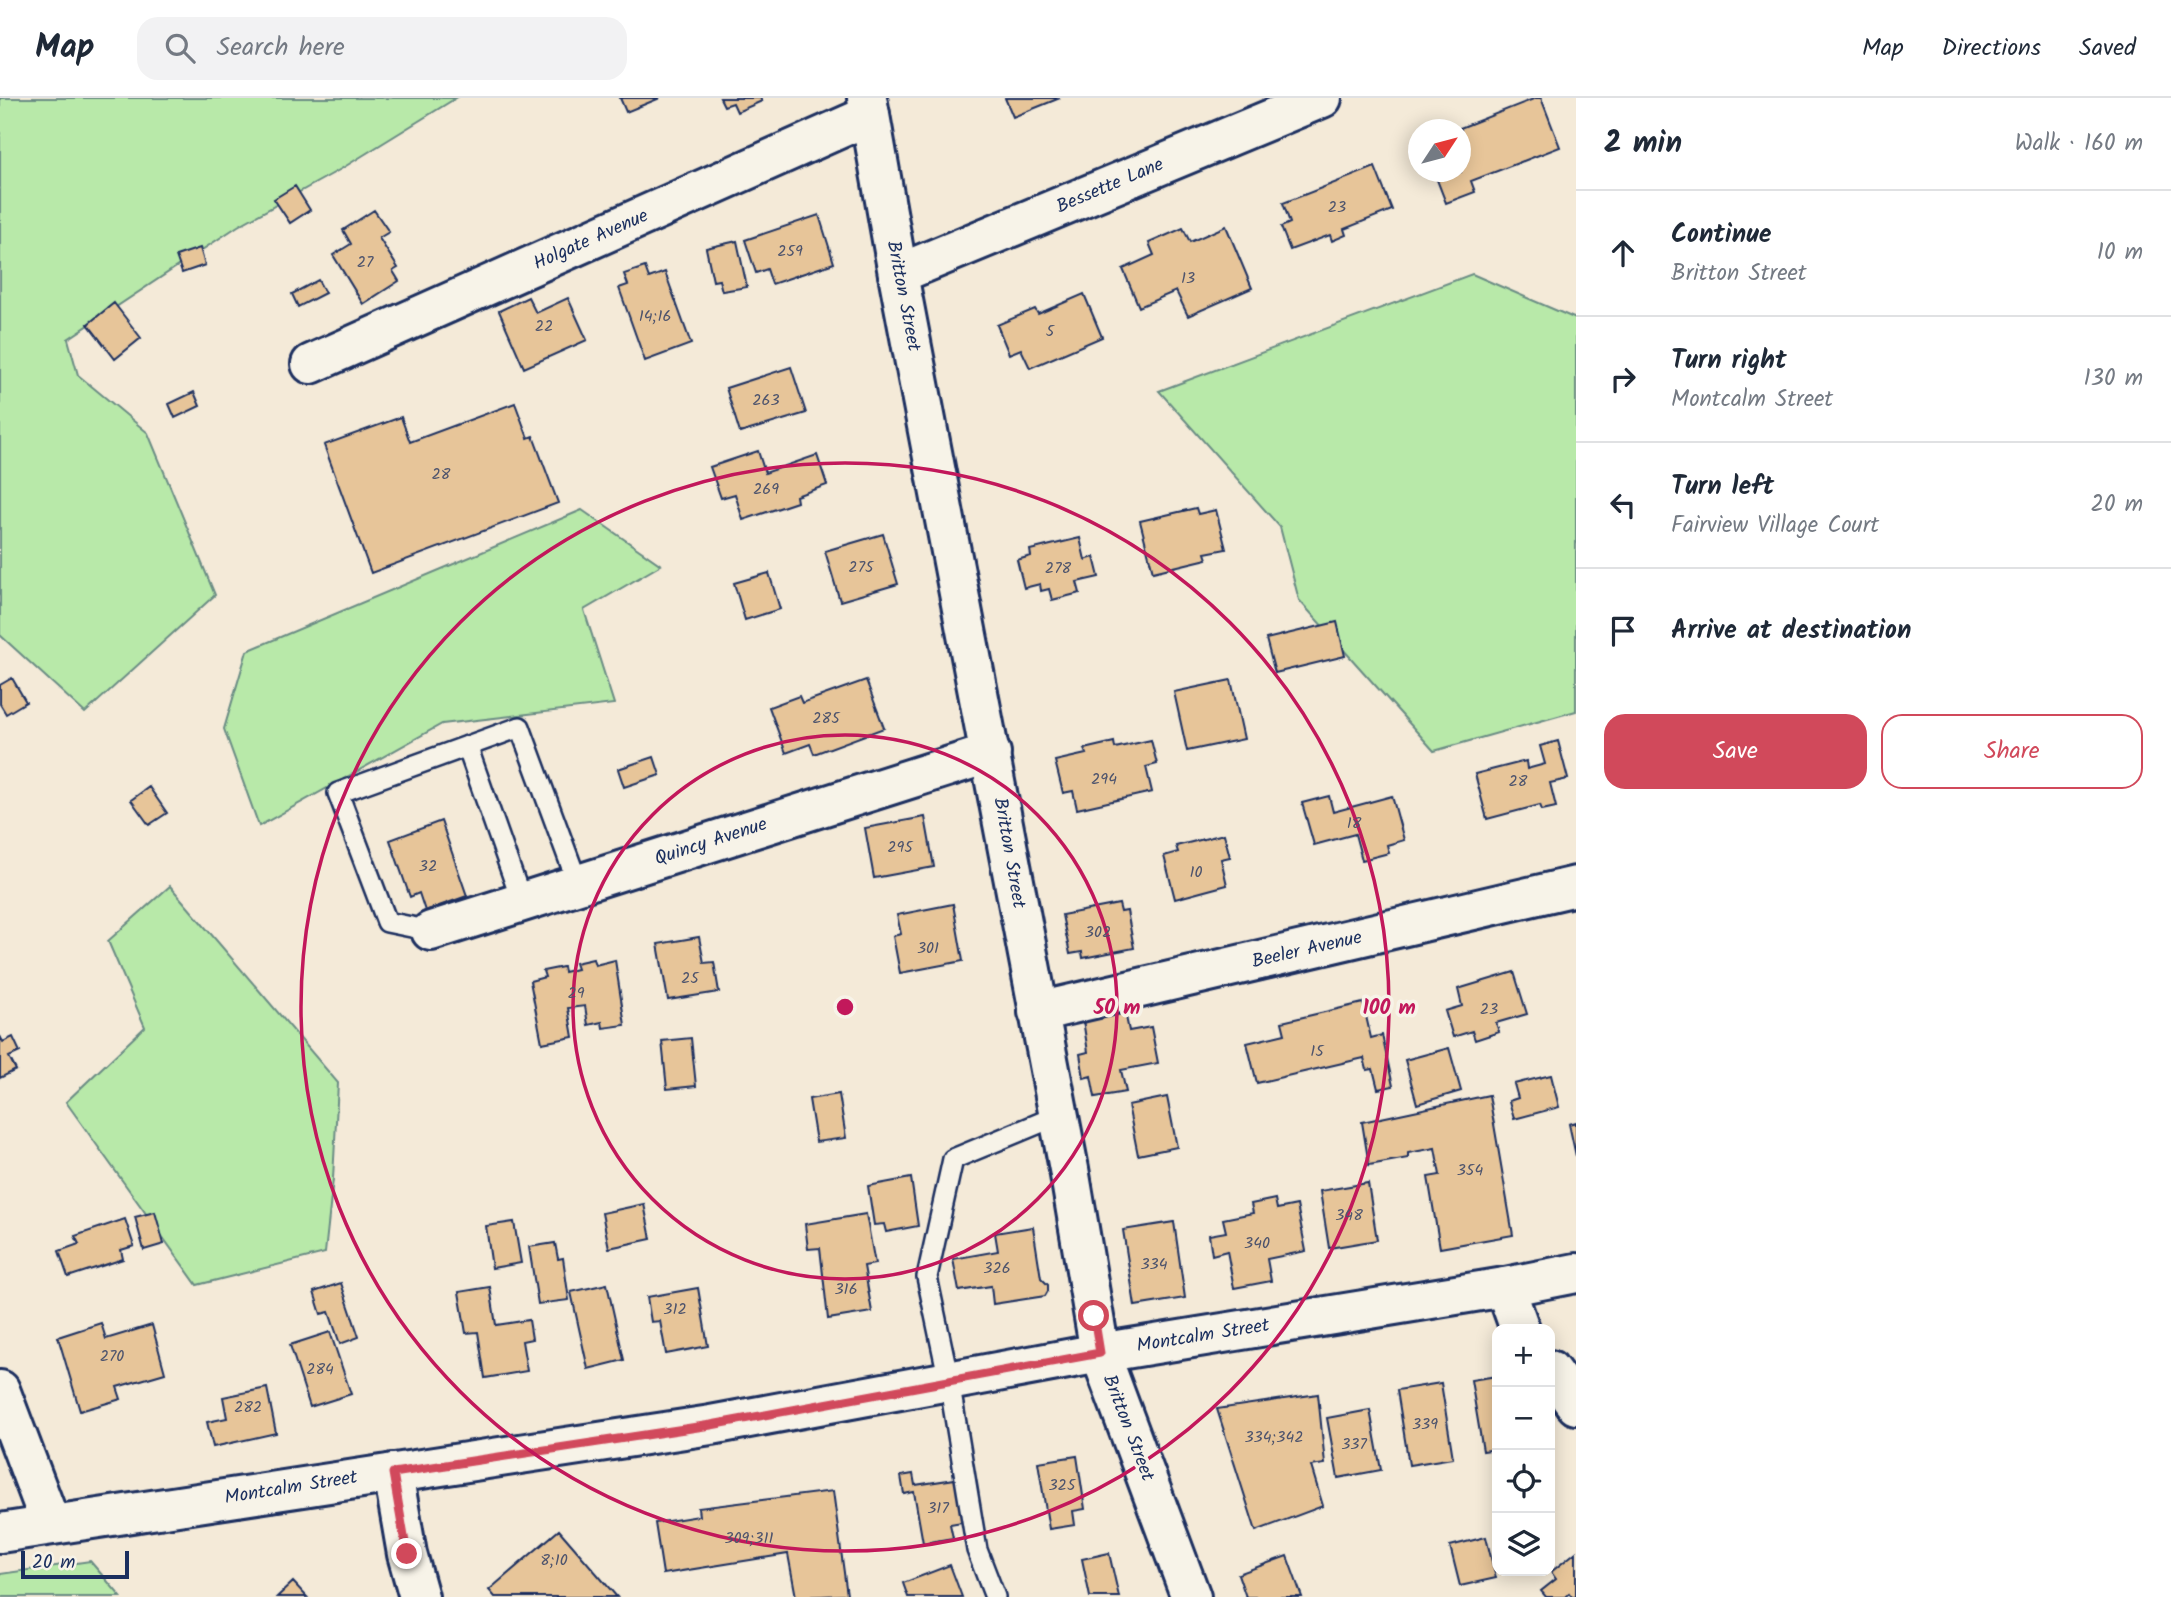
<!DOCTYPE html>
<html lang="en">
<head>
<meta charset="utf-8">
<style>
  body { margin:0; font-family:Kalam,sans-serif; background:#f2f2f3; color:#1f2937 }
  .controls { position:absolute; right:21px; bottom:21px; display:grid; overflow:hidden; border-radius:14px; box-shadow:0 4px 18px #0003 }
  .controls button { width:63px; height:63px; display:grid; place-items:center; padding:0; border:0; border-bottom:2px solid #e0e1e3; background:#fff; color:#1f2937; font:35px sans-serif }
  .compass { position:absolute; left:1408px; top:21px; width:63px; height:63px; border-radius:50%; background:#fff; box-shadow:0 4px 18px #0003; rotate:54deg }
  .scale { position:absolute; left:21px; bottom:18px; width:108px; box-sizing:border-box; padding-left:7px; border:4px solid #1b2f5e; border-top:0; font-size:19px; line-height:24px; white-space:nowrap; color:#1b2f5e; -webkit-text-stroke:5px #f7f3e8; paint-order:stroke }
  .stop { position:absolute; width:21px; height:21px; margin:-16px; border:5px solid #d1495b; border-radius:50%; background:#fff }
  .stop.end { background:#d1495b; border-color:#fff; box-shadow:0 2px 7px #0008 }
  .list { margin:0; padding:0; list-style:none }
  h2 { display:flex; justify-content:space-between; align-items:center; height:91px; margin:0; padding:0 28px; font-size:30px }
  h2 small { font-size:23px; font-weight:400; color:#747a83 }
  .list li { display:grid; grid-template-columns:46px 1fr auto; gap:21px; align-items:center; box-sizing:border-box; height:126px; padding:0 28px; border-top:2px solid #e0e1e3 }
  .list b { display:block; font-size:26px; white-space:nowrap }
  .list p { margin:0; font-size:23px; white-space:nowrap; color:#747a83 }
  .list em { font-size:23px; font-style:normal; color:#747a83 }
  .actions { display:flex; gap:14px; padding:21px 28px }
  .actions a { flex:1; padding:16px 0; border:2px solid #d1495b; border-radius:21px; text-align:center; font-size:24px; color:#d1495b }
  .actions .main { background:#d1495b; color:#fff }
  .icon { flex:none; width:38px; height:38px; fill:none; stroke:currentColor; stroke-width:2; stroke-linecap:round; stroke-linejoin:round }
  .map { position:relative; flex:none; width:1576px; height:1499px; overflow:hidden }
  header { display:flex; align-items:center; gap:42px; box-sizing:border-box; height:98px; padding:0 35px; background:#fff; border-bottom:2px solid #e0e1e3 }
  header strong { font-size:33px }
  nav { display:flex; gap:38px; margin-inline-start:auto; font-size:24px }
  .search { width:490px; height:63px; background:#f2f2f3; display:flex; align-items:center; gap:18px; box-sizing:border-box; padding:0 24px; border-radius:21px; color:#747a83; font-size:26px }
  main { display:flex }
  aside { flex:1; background:#fff }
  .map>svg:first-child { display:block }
  .green { fill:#b8e9a9; stroke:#6a8c84; stroke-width:2 }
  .building { fill:#e7c599; stroke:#1b2f5e; stroke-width:2 }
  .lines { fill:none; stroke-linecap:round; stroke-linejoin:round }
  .lane-casing { stroke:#1b2f5e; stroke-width:24 }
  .street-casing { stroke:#1b2f5e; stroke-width:44 }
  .secondary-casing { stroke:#1b2f5e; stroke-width:44 }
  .lane { stroke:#f7f3e8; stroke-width:19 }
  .street { stroke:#f7f3e8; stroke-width:38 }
  .secondary { stroke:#f7f3e8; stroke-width:38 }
  .route { stroke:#d1495b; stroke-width:9 }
  .ring { fill:none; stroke:#c2185b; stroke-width:3.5 }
  .labels { text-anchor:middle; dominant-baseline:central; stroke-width:7; stroke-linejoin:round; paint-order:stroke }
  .number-label { font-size:16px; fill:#4e546d }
  .street-label { font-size:19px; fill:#1b2f5e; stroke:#f7f3e8 }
  .centre { fill:#c2185b; stroke:#f7f3e8; stroke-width:3.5 }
  .ring-label { font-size:21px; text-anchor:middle; font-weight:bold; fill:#c2185b; stroke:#f7f3e8; stroke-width:7; stroke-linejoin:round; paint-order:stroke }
</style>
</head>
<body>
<header>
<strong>Map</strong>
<div class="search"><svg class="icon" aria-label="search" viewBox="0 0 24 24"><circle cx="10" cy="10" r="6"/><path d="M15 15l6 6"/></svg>Search here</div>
<nav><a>Map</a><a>Directions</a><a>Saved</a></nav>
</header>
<main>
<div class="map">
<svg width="1576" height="1499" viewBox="0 0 1576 1499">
  <rect width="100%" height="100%" fill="#f4ead8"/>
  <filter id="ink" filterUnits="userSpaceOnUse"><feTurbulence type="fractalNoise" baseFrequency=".0143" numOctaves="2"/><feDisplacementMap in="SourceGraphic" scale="14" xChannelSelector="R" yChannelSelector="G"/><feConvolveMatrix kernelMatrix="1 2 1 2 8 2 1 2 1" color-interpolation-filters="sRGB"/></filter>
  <g filter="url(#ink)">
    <path class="green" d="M0,0h456l-115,71 -103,57 -170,113 10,36 70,58 67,162 -130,118 -85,-78z
      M1472,176l104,45v392l-142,40 -135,-151 -19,-73 -121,-136z
      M582,412l79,55 -77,45 30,94 -172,20 -183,102 -35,-97 23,-78z
      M170,788l168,197 -5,96 -8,74 -128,32 -131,-183 79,-75 -37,-86z
      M90,1463l31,36h-121v-23z"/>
    <path class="building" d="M620,0h40l-34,14z
      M720,0h40l2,3 -25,11 -4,-9 -9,3z
      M1005,0h55l-47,19z
      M1536,0h5l19,49 -89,34 4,11 -29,11 -12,-31h27v-42h-6z
      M1375,69l17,43 -48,19 2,6 -14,6 -2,-6 -40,15 -9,-23 9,-4 -7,-20z
      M295,88l15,24 -20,13 -16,-24z
      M374,112l15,22 -10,6 19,30 -5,3 6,10 -36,23 -30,-49 18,-11 -8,-14z
      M819,117l15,48 -62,21 -5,-15 -11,4 -11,-33z
      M1226,128l26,62 -64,28 -12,-25 -37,16 -16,-38 31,-14 -5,-12 34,-15 7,14z
      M737,143l10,46 -25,4 -3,-11 -6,1 -7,-33z
      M200,150l5,17 -23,8 -6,-17z
      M645,169l4,11 16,-6 26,72 -46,17 -26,-73 9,-3 -4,-11z
      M318,182l7,13 -27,14 -6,-13z
      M1084,196l18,43 -72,31 -9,-19 -12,5 -12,-29 38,-16 3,5z
      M528,199l8,16 32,-15 19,42 -63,28 -25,-57z
      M114,205l27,35 -26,21 -27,-35z
      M791,269l15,46 -66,20 -14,-45z
      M194,294l6,14 -25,12 -6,-14z
      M515,305l13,35 5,-2 25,67 -187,70 -47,-128 77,-28 9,25z
      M758,353l7,22 52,-18 10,30 -31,11 1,6 -54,18 -8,-26 -14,4 -11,-31z
      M1196,410l2,6 18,-4 10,39 -21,4 2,6 -54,13 -13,-51z
      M883,436l15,50 -58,17 -15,-50z
      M1080,440l5,22 9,-3 5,20 -22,5 3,11 -28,7 -3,-11 -8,2 -1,-7 -16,4 -7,-28 14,-4 -1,-6z
      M769,475l11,36 -35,11 -11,-37z
      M1337,524l8,34 -70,17 -9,-34z
      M12,580l14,24 -20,12 -6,-10v-19z
      M866,582l18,48 -70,26 -4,-10 -24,9 -17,-46 30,-11 3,7z
      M1231,582l13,59 -57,12 -13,-59z
      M1151,642l6,24 -11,3 6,25 -75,17 -4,-18 -10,2 -8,-32 31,-7 -2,-5 30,-7 1,6z
      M1558,643l10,38 -18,4 6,24 -14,3 -2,-5 -53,14 -12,-45 51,-13 1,8 18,-5 -5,-18z
      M654,659l6,18 -36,12 -6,-18z
      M149,689l18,26 -18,12 -18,-25z
      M1329,698l4,16 59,-16 12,44 -17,5 2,8 -27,7 -7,-26 -41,11 -12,-42z
      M925,719l9,50 -60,11 -9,-50z
      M441,723l26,75 -42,15 -6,-18 -9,4 -20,-57z
      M1224,736l6,23 -9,2 6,26 -52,14 -11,-43 14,-4 -2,-6z
      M953,806l10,57 -63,12 -7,-37 8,-2 -4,-19z
      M1119,806l2,8 6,-1 7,37 -51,10 -1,-6 -12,2 -8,-39z
      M699,839l5,26 10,-1 5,30 -51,8 -10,-56z
      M593,861l2,6 20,-5 10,65 -22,3 -1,-6 -14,3 -3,-19 -17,2 5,29 -31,6 -12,-62 15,-4 -2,-6 20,-4 1,5 13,-3 -2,-6z
      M1514,874l13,42 -31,9 3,9 -24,8 -3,-9 -19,6 -8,-26 17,-5 -4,-17z
      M1363,905l8,35 11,-3 11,51 -15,3 -5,-20 -6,1 -3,-12 -107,25 -10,-40 38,-9 -3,-12z
      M1125,914l4,19 22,-4 7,36 -37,7 5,22 -31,5 -4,-21 -7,2 -4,-24 8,-2 -5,-32z
      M0,938l3,6 10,-5 7,15 -11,5 7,13 -16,8z
      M691,940l5,48 -29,3 -5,-48z
      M1449,950l12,43 -44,13 -12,-44z
      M1551,977l8,32 -45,12 -5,-18 9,-3 -4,-14z
      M839,996l7,44 -30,4 -7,-43z
      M1489,997l24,140 -73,13 -12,-71 12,-2 -5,-27 -27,5v5l-39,7 -7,-43z
      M1167,999l10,50 -39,8 -10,-50z
      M1576,1024v34l-7,-32z
      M911,1080l7,48 -32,6 -2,-8 -10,1 -6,-39z
      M1368,1085l9,57 -48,8 -9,-57z
      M1275,1101l2,10 20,-4 9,46 -39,8 4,22 -37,7 -7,-37 -15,4 -3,-20 17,-3 -3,-13 30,-6 -2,-9z
      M644,1106l7,35 -42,9 -7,-35z
      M155,1114l9,32 -20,6 -9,-33z
      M866,1116l9,50 -11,2 8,46 -44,7 -8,-71 -12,1 -3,-25z
      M125,1121l9,27 -13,4 2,9 -55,18 -9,-26 20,-7 -4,-8z
      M514,1124l7,41 -29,5 -6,-42z
      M1174,1124l11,76 -50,8 -12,-76z
      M1033,1129l8,51 7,7v6l-3,5 -52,8 -2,-18 -32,5 -6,-32 45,-8 -3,-18z
      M555,1145l3,16 5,-1 6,42 -31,4 -9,-57z
      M341,1185l18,54 -19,7 -11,-32 -8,2 -7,-22z
      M607,1186l17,76 -36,9 -17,-77z
      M490,1189l6,38 33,-5 3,19 -10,2 5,30 -42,7 -7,-46 -12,1 -7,-41z
      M698,1190l10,58 -42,8 -6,-33 -9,1 -4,-25z
      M101,1225l5,16 46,-14 13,48 -48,14 4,12 -41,12 -22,-74z
      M330,1234l21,62 -41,13 -20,-62z
      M1497,1278v73l-14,2 -12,-71z
      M1441,1285l12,75 -44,7 -12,-75z
      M267,1290l9,45 -63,14 -6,-25 20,-4 -4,-21z
      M1318,1296l7,70 -14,2 12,40 -67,25 -39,-122z
      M1370,1312l11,60 -43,8 -11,-60z
      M1077,1358l8,53 -12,2 2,14 -26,4 -11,-67z
      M913,1376l2,11 40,-6 7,43 -12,2 3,14 -30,5 -9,-51 -10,2 -3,-18z
      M833,1393l14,104 -51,2 -8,-43 -125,20 -8,-51 44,-7 -1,-8z
      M559,1432l58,67h-122l-6,-7z
      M1486,1439l10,41 -36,8 -10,-40z
      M1576,1454v45h-4l-3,-4 -4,4h-19l-5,-6 15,-12 -5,-7z
      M1109,1455l10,44h-29l-8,-38z
      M1287,1458l15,41h-56l-8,-23z
      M950,1467l12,32h-54l-5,-14z
      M293,1484l14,15h-30z"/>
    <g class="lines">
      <defs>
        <path id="lane" d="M467,648l55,156
          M431,833l-44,-9 -49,-129 182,-66 58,157
          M995,1499l-18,-47 -28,-169 -22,-104 26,-118 106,-44"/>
        <path id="street" d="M898,176l424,-176
          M311,266l559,-249
          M431,833l560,-178
          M1038,914l538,-126
          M1505,1189l15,42
          M1550,1272l26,35
          M0,1292l51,135
          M393,1375l14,81 12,43"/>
        <path id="secondary" d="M867,0l31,176 171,895 31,184 91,244
          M0,1435l711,-108 389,-72 405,-66 71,-14"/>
      </defs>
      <use href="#lane" class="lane-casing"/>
      <use href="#street" class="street-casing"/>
      <use href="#secondary" class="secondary-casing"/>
      <use href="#lane" class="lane"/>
      <use href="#street" class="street"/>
      <use href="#secondary" class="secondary"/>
    </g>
  </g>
  <g class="lines" filter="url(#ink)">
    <path class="route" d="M407,1456l-14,-81 318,-48 389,-72 -6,-37"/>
  </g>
  <g class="ring">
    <circle cx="845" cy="909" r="272"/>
    <circle cx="845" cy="909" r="544"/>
  </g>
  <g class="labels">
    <g class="number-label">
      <text x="1337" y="109">23</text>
      <text x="790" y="153">259</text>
      <text x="365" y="164">27</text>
      <text x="1188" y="180">13</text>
      <text x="655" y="218">14;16</text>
      <text x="544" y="228">22</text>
      <text x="1050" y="233">5</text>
      <text x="766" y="302">263</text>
      <text x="441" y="376">28</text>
      <text x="766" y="391">269</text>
      <text x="861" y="469">275</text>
      <text x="1058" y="470">278</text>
      <text x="826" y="620">285</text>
      <text x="1104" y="681">294</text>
      <text x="1518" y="683">28</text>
      <text x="1354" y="725">18</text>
      <text x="900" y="749">295</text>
      <text x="428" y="768">32</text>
      <text x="1196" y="774">10</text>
      <text x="1098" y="834">302</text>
      <text x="928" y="850">301</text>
      <text x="690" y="880">25</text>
      <text x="576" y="895">29</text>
      <text x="1489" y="911">23</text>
      <text x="1317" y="953">15</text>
      <text x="1470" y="1072">354</text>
      <text x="1349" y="1117">348</text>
      <text x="1257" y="1145">340</text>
      <text x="1154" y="1166">334</text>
      <text x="997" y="1170">326</text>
      <text x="846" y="1191">316</text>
      <text x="675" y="1211">312</text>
      <text x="112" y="1258">270</text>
      <text x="320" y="1271">284</text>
      <text x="248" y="1309">282</text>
      <text x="1425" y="1326">339</text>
      <text x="1274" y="1339">334;342</text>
      <text x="1354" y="1346">337</text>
      <text x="1062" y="1387">325</text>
      <text x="938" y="1410">317</text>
      <text x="749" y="1440">309;311</text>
      <text x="554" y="1462">8;10</text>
    </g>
    <g class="street-label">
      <text transform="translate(1110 88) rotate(-23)">Bessette Lane</text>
      <text transform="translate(591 142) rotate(-24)">Holgate Avenue</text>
      <text transform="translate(903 198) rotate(79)">Britton Street</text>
      <text transform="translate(711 744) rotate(-18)">Quincy Avenue</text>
      <text transform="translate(1009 755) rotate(80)">Britton Street</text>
      <text transform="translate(1307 852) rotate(-13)">Beeler Avenue</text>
      <text transform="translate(1203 1238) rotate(-9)">Montcalm Street</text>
      <text transform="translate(1128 1330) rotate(69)">Britton Street</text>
      <text transform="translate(291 1390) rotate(-9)">Montcalm Street</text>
    </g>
  </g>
  <circle cx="845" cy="909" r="10" class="centre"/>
  <g class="ring-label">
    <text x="1117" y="916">50 m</text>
    <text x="1389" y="916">100 m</text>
  </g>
</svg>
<div class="controls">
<button>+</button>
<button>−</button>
<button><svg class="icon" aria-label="locate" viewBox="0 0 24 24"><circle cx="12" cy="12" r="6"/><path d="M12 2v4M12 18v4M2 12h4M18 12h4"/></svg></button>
<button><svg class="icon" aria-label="layers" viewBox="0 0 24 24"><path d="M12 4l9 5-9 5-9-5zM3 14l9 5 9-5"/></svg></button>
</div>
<svg class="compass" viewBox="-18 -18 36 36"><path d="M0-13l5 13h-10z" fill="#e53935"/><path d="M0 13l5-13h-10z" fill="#747a83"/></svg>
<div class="scale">20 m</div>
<div class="stop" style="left:1094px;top:1218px"></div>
<div class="stop end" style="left:407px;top:1456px"></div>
</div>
<aside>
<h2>2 min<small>Walk · 160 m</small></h2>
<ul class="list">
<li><svg class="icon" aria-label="ahead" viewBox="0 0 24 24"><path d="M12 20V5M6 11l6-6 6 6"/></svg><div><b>Continue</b><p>Britton Street</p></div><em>10 m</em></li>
<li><svg class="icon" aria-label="right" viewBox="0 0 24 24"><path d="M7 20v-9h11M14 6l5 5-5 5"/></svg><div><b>Turn right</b><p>Montcalm Street</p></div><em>130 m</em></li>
<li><svg class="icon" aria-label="left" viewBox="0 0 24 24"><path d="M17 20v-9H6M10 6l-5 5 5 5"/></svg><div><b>Turn left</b><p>Fairview Village Court</p></div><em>20 m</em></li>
<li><svg class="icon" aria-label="arrive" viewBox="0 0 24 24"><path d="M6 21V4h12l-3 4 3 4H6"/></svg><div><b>Arrive at destination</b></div></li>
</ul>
<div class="actions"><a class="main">Save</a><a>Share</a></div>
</aside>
</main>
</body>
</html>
